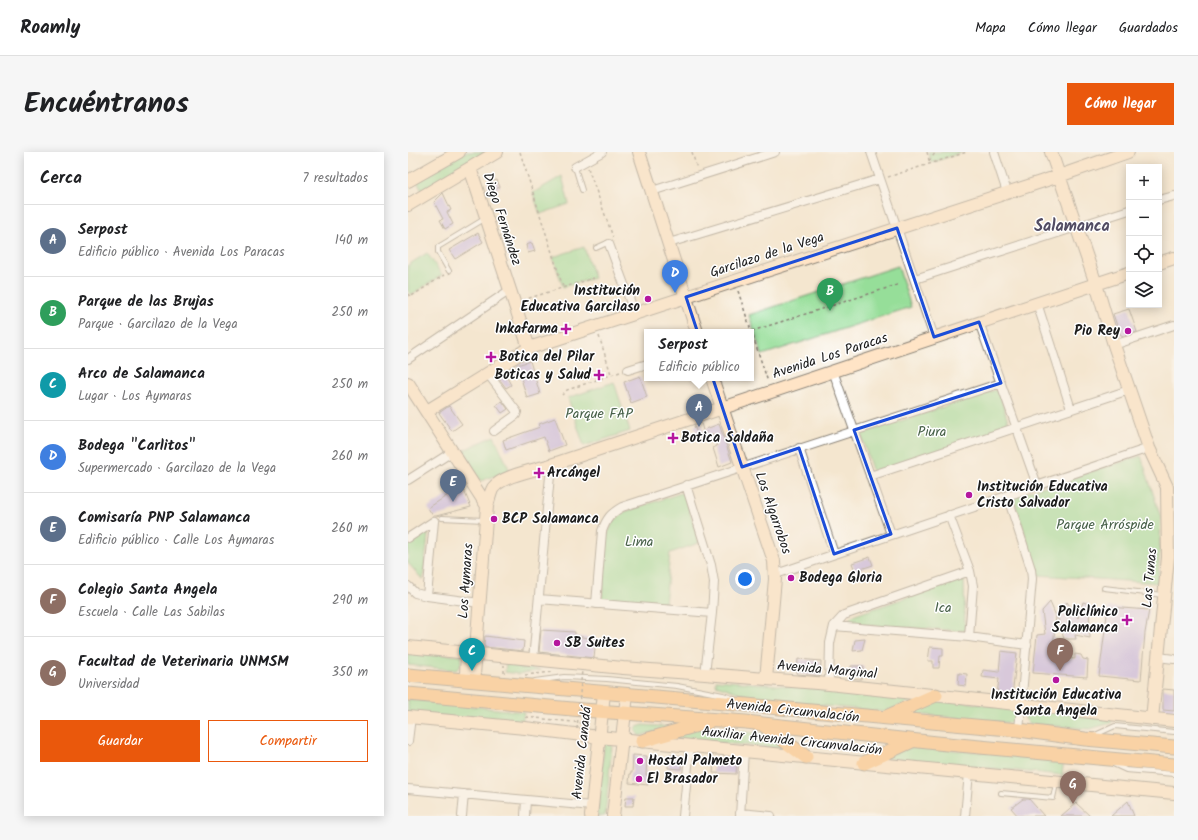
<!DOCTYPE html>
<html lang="es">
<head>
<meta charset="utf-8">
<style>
  body { margin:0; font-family:Kalam,sans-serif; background:#f6f6f6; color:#202124 }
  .controls { position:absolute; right:12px; top:12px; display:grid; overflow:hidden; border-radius:0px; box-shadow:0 2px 10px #0003 }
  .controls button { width:36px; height:36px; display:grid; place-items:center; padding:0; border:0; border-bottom:1px solid #e0e0e0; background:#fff; color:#202124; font:20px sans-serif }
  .you { position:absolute; left:337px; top:427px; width:14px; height:14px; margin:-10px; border:3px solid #fff; border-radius:50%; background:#1a73e8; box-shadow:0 0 0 6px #1a73e833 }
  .badge { display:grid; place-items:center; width:26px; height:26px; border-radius:50%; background:#ea580c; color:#fff; font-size:13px; font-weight:700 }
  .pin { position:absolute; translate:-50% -33px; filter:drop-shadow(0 1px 2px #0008) }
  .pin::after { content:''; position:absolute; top:21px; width:14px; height:12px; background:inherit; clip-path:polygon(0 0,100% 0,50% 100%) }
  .popup { position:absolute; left:236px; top:177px; width:110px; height:52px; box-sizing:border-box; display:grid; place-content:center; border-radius:0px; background:#fff; filter:drop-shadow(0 1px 3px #0005); font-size:13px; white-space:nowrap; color:#757577 }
  .popup b { font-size:15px; color:#202124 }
  .popup::after { content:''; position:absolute; left:50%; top:100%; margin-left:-8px; border:8px solid transparent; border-top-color:#fff }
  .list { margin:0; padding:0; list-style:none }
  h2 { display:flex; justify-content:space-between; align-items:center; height:52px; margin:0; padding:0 16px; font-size:17px }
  h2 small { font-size:13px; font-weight:400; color:#757577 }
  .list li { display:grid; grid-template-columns:26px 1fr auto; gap:12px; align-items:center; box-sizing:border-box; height:72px; padding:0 16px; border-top:1px solid #e0e0e0 }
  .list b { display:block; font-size:15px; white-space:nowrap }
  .list p { margin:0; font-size:13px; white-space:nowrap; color:#757577 }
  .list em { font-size:13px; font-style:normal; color:#757577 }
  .actions { display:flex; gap:8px; padding:12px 16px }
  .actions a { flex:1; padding:9px 0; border:1px solid #ea580c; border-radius:0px; text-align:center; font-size:14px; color:#ea580c }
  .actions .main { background:#ea580c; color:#fff }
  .icon { flex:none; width:22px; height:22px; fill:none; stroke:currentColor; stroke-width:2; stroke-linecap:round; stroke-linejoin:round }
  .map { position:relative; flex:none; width:766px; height:664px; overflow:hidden; border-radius:0px }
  header { display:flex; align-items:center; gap:24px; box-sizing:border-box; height:56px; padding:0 20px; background:#fff; border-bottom:1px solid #e0e0e0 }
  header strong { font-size:19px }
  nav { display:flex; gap:22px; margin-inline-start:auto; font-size:14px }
  .intro { display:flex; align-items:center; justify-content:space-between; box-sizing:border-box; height:96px; padding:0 24px }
  h1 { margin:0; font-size:28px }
  .button { padding:10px 18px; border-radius:0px; background:#ea580c; color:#fff; font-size:14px; font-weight:700 }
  main { display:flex; gap:24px; padding:0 24px }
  aside { flex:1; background:#fff; border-radius:0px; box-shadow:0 2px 10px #0003 }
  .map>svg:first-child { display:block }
  .green { fill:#96de99; stroke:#597d5a }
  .building { fill:#b5a5e7 }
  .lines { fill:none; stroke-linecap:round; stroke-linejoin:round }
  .lane-casing { stroke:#888176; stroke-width:6 }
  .street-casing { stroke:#888176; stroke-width:10 }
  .secondary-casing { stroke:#888176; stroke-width:14 }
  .primary-casing { stroke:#888176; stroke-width:15 }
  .path { stroke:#888176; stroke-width:1.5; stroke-dasharray:3 3; stroke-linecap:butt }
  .lane { stroke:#fff; stroke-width:4 }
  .street { stroke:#fff; stroke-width:8 }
  .secondary { stroke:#ffe4c6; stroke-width:12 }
  .primary { stroke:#ffbb71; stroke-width:13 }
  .path-bridge { stroke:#888176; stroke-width:1.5; stroke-dasharray:3 3; stroke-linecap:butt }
  .marked { fill:none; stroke:#1d4ed8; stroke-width:3; stroke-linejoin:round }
  .poi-dot { fill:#b5179e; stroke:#fff; stroke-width:1.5 }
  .labels { text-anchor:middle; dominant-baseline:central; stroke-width:3; stroke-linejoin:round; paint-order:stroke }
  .street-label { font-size:14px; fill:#1c1c1c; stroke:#fff }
  .poi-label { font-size:14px; font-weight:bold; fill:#1c1c1c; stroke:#fff; text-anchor:start }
  .park-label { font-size:14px; fill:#476048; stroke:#fff }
  .quarter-label { font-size:16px; font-weight:bold; fill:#524c63; stroke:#fff }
</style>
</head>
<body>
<header>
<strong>Roamly</strong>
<nav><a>Mapa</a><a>Cómo llegar</a><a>Guardados</a></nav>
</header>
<div class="intro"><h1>Encuéntranos</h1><a class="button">Cómo llegar</a></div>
<main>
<aside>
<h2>Cerca<small>7 resultados</small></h2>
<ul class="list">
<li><span class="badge" style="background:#5c6f8a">A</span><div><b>Serpost</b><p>Edificio público · Avenida Los Paracas</p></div><em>140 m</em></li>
<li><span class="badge" style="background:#2e9e5b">B</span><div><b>Parque de las Brujas</b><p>Parque · Garcilazo de la Vega</p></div><em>250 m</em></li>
<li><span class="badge" style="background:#0f9aa8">C</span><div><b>Arco de Salamanca</b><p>Lugar · Los Aymaras</p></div><em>250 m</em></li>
<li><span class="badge" style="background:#3f7fe0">D</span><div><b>Bodega &quot;Carlitos&quot;</b><p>Supermercado · Garcilazo de la Vega</p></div><em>260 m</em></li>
<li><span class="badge" style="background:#5c6f8a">E</span><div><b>Comisaría PNP Salamanca</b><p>Edificio público · Calle Los Aymaras</p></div><em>260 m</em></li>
<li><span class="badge" style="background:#8d6e63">F</span><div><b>Colegio Santa Angela</b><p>Escuela · Calle Las Sabilas</p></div><em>290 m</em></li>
<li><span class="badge" style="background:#8d6e63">G</span><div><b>Facultad de Veterinaria UNMSM</b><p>Universidad</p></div><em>350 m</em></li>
</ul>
<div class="actions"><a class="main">Guardar</a><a>Compartir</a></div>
</aside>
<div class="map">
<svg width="766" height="664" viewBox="0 0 766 664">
  <rect width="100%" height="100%" fill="#fff"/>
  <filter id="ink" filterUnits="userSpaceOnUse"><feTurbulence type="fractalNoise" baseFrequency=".025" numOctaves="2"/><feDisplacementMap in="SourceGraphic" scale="8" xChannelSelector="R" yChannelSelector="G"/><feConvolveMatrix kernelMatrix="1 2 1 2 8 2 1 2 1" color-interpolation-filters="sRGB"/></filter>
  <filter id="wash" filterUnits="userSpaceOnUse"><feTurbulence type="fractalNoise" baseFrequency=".012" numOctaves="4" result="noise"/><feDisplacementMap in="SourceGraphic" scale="16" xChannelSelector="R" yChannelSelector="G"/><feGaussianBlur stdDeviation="0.9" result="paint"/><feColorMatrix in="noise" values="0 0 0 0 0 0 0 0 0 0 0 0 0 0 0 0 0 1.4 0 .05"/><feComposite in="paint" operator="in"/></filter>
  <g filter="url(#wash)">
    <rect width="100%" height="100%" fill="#f4e6cf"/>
    <path class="green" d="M57,0h21l-64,39 -5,-10z
      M520,0h35l-32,11z
      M154,24l7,28 -29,10 -7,-21z
      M176,95l10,31 -31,9 -10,-30z
      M19,101l15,22 -31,20 -3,-4v-26z
      M490,114l13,41 -149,48 -13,-40z
      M206,230l16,49 -46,15 -16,-48z
      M590,237l12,39 -137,45 -12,-39z
      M86,284l16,35 -30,10 -16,-31z
      M733,304l20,62 -3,65 -120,-8 -25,-79z
      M276,340l15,51 -29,10 -5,51 -63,-4 4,-63 7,-15 11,-10z
      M21,374l-6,54 -15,-17v-22z
      M556,426l1,53 -119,-7 6,-8z
      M0,499l54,5 -2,11 -4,3 -48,-5z
      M98,511l14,3v2l21,2 -23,4 -13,-2z
      M308,528l204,17 -35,15 -127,-13 -42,-14z
      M0,547l116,13 -2,12 -114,-11z
      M535,547l72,10v9l-4,5 -107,-10z
      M622,557l82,8 -1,6 -21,6 -57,-5 -4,-1 -4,-4 1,-7z
      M235,573l30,2 -34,9 -3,-6 1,-3z
      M285,575l76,7 26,16 -133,-13z
      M197,583l8,1 -8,80h-8z
      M504,595l152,11 -2,17 -180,-17z"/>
    <g id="blocks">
      <path class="building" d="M89,28l3,7 -10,4 -3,-8z
        M35,41l8,17 -4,2 6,12 -8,5 -5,-9 3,-1 -9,-17z
        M70,81l5,9 -28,17 -6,-9z
        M124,91l3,8 -7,2 -2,-8z
        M721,157l8,23 -14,4 -3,-2 -7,-20z
        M122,209l10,33 -13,4 -10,-33z
        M96,220l7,13 -5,3 -9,-12z
        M232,224l7,21 -16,6 -7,-21z
        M94,249l6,8 -6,4 -6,-8z
        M41,254l13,18 -10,7 -13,-18z
        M147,266l10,27 -16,6 -5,-14 -38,13 -3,-10 37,-13 -1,-3z
        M293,271l3,11 -6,2 -4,-10z
        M311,272l13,38 -13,5 -6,-19 4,-2 -4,-12 -5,1 -2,-6z
        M54,334l9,21 -35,9h-3l-5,-8z
        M462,405l3,8 -18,6 -3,-8z
        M642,450l6,14 -4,41 23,2v-5l6,1 2,4 5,1 -1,17 -54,-4 4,-38 8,-1 -3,-23z
        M659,450l11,16 5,-16 6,2 1,34 -15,-3 1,4h-12l-7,-23z
        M700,455l41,3 -4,23 -4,47 -42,-4z
        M133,478l34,2v4l21,3 -2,19 -55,-6z
        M77,484l39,5 -1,10 -38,-4 -1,-2z
        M457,487l-3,11 -9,1 2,-11z
        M522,495l13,1v8h-3l-1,12h-6v-7h-5z
        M593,499l16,2 -5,43 -15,-2 2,-15 -17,-2 1,-7 16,2z
        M390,507l23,2 -1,15 -23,-2z
        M443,514h13l-3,13 -11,-1z
        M551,521l8,1 -1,12 -8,-1z
        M755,537l11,1v21l-11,-1z
        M225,603l14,1 -1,19h3l-1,10 -19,-2 1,-10h2z
        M261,603l13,1 -1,13 -13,-1z
        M306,607l23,1 -1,14 -23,-1z
        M218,645h8l-1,9h-8z
        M615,647h6l15,17h-26l-7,-8z
        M720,649l6,15h-23z
        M668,651l14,13h-29z"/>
    </g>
  </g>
  <g filter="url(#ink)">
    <use href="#blocks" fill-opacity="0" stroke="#888176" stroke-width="1"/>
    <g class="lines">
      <defs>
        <path id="lane" d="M167,15l7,23
          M188,96l11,-5 2,1
          M41,119l-11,-19v-5l48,-29
          M34,366l42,2
          M696,436l59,7
          M127,529l29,-4 43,2 70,7 46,9 9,3
          M685,584l22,-10 59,6
          M705,612l13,6 48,4
          M593,641l52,5 3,-14"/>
        <path id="street" d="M463,0l63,185
          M586,0l13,40
          M167,15l27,-15
          M244,39l123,-39
          M751,48l15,-4
          M261,91l211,-64
          M201,92l26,70
          M507,127l214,-69
          M629,151l34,106
          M571,170l58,163
          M706,193l60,-20
          M0,207l102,-69
          M220,218l19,-6
          M425,219l58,163
          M80,222l29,38 -1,3 -22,16
          M391,296l35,106
          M462,324l259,-86
          M0,328l44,-28
          M278,333l25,80 3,17 -2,31 -7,61
          M599,343l24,74 1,10 -13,151
          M541,363l21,56 3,15 -4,51
          M0,386l26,-17
          M368,422l373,-126
          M0,434l7,7 12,3 53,7
          M19,444l7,-75
          M131,447l173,14
          M188,452l6,-73c5,-13 8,-17 20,-24l379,-124
          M426,474l135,11 58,8
          M750,505l16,2
          M125,508l18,-195
          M421,532l1,-41 4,-17 10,-11 126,-44
          M0,589l3,-24
          M0,637l184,17
          M332,661l31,3
          M54,664l2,-22
          M117,664l1,-16
          M275,664l7,-70
          M332,664l4,-65
          M557,664l4,-43"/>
        <path id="secondary" d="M231,0l58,180
          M643,0l45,132 18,61 35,103 18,39 1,70 -16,162
          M62,16l59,180
          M0,29l51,-29
          M0,53l89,-53
          M751,111l15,-5
          M304,226l62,183 1,18 -9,100
          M0,231l79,123
          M19,259l102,-63 530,-172 69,-24
          M0,495l215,21 82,6 124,10 345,37
          M54,528l4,-6 1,-20
          M70,529l-4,-6 13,-169c2,-6 3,-13 6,-18 10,-13 43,-18 58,-23l578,-192
          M0,565l117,11 74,9 575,56
          M183,664l13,-123
          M205,664l14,-121"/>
        <path id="primary" d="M0,523l339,30 272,25 66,9 89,8
          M0,542l175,16 163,12 191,21 237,22
          M478,565l50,-22
          M354,572l44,33
          M234,589l66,-19
          M456,611l48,-22"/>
      </defs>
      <use href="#lane" class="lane-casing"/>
      <use href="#street" class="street-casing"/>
      <use href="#secondary" class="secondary-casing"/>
      <use href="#primary" class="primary-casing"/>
      <path class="path" d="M112,0l43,135
        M284,0l5,17
        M519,0l3,12
        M521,9l7,-9
        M180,16l25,69
        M480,25l79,-25
        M330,139l30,91
        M0,142l2,3 34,-22
        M115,148l71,-22
        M344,179l148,-47
        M191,184l12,38
        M154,243l5,-5 53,-18
        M96,521v-8
        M117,523l28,-3
        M118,565l56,6 3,3"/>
      <use href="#lane" class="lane"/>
      <use href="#street" class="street"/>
      <use href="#secondary" class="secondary"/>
      <use href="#primary" class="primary"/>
      <path class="path-bridge" d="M169,577l5,-59"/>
    </g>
  </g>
  <path d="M0 0H766V664H0ZM489,76l37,109 45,-15 22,61 -147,47 37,104 -57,20 -35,-106 -57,19 -56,-170z" fill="#f4e6cf" fill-opacity=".55" fill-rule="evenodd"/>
  <path class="marked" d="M489,76l37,109 45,-15 22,61 -147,47 37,104 -57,20 -35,-106 -57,19 -56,-170z"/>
  <g class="poi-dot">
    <circle cx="240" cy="147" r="4"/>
    <path d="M156 171h4v4h4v4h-4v4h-4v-4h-4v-4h4z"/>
    <circle cx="720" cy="179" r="4"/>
    <path d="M81 199h4v4h4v4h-4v4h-4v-4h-4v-4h4z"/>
    <path d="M189 217h4v4h4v4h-4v4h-4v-4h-4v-4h4z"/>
    <path d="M263 280h4v4h4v4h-4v4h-4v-4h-4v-4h4z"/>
    <path d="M129 315h4v4h4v4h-4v4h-4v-4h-4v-4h4z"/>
    <circle cx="561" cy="343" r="4"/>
    <circle cx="86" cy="367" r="4"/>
    <circle cx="383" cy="426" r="4"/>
    <path d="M717 462h4v4h4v4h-4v4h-4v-4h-4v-4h4z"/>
    <circle cx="149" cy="491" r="4"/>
    <circle cx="648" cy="528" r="4"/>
    <circle cx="232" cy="609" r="4"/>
    <circle cx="231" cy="627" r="4"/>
  </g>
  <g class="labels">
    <g class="street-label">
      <text transform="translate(94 67) rotate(72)">Diego Fernández</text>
      <text transform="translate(359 103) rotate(-18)">Garcilazo de la Vega</text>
      <text transform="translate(422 204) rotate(-18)">Avenida Los Paracas</text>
      <text transform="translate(365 361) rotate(71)">Los Algarrobos</text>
      <text transform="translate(742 426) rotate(-85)">Las Tunas</text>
      <text transform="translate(58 429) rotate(-86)">Los Aymaras</text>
      <text transform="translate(419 518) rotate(5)">Avenida Marginal</text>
      <text transform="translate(385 559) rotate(6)">Avenida Circunvalación</text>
      <text transform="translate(384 589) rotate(6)">Auxiliar Avenida Circunvalación</text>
      <text transform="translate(174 601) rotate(-84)">Avenida Canadá</text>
    </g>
    <g class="poi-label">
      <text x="232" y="139" text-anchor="end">Institución<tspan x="232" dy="16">Educativa Garcilaso</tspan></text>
      <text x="150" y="177" text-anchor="end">Inkafarma</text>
      <text x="712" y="179" text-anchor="end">Pio Rey</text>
      <text x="91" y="205">Botica del Pilar</text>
      <text x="183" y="223" text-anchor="end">Boticas y Salud</text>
      <text x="273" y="286">Botica Saldaña</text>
      <text x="139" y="321">Arcángel</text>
      <text x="569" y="335">Institución Educativa<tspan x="569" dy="16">Cristo Salvador</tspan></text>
      <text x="94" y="367">BCP Salamanca</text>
      <text x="391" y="426">Bodega Gloria</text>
      <text x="710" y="460" text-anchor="end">Policlínico<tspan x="710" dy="16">Salamanca</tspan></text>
      <text x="157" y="491">SB Suites</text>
      <text x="648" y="543" text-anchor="middle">Institución Educativa<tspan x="648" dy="16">Santa Angela</tspan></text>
      <text x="240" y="609">Hostal Palmeto</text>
      <text x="239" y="627">El Brasador</text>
    </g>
    <g class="park-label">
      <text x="191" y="262">Parque FAP</text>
      <text x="524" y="280">Piura</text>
      <text x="697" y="373">Parque Arróspide</text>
      <text x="231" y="390">Lima</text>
      <text x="535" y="456">Ica</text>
    </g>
    <g class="quarter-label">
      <text x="664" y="74">Salamanca</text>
    </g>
  </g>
</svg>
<div class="controls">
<button>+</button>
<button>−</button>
<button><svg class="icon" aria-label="locate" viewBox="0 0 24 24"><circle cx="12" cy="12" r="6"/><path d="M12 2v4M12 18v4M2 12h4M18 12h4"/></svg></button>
<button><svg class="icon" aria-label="layers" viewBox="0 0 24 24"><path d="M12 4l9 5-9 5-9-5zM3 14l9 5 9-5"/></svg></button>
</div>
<div class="you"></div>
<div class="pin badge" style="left:291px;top:275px;background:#5c6f8a">A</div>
<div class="popup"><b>Serpost</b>Edificio público</div>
<div class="pin badge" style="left:422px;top:159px;background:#2e9e5b">B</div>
<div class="pin badge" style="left:64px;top:519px;background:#0f9aa8">C</div>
<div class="pin badge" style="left:267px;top:141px;background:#3f7fe0">D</div>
<div class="pin badge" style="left:45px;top:350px;background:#5c6f8a">E</div>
<div class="pin badge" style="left:652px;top:519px;background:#8d6e63">F</div>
<div class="pin badge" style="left:665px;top:652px;background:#8d6e63">G</div>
</div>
</main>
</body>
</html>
